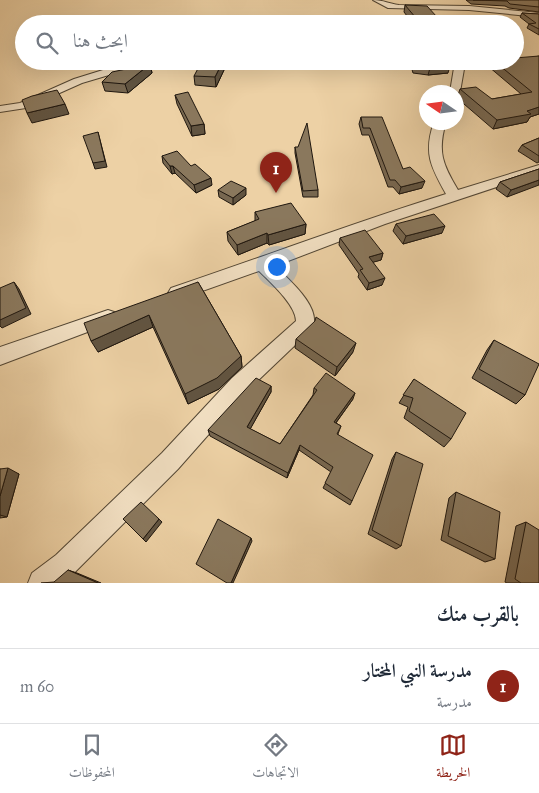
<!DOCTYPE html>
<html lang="ar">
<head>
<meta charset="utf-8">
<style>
  body { margin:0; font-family:"IM FELL Great Primer",Amiri,serif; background:#f6f6f7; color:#1f2937; direction:rtl }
  .compass { position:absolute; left:419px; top:85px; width:45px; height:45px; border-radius:50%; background:#fff; box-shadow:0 5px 20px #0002; rotate:283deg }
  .you { position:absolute; left:276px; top:266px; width:18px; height:18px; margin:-12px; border:4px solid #fff; border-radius:50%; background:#1a73e8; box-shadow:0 0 0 8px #1a73e833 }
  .badge { display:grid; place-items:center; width:32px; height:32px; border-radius:50%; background:#8f2418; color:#fff; font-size:16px; font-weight:700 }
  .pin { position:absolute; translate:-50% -41px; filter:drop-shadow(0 1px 2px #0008) }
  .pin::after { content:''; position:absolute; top:26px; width:18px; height:15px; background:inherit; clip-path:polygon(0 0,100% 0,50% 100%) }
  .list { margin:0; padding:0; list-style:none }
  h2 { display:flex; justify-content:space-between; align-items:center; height:65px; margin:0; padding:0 20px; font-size:21px }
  h2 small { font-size:16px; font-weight:400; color:#747a83 }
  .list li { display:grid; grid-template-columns:32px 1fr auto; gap:15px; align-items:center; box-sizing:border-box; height:75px; padding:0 20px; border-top:1px solid #e0e1e3 }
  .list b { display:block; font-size:19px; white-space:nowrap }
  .list p { margin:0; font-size:16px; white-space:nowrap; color:#747a83 }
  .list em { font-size:16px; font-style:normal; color:#747a83 }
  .icon { flex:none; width:28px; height:28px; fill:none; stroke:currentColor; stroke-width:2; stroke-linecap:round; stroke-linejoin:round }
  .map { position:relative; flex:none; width:539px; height:583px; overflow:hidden; direction:ltr }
  .search { position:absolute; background:#fff; box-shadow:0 5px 20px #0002; left:15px; right:15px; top:15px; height:55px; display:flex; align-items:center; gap:12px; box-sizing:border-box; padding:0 18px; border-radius:28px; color:#747a83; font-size:19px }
  .sheet { height:140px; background:#fff }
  nav { display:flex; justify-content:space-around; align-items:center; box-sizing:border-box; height:70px; border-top:1px solid #e0e1e3; background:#fff; font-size:14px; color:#747a83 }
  nav a { display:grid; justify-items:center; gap:2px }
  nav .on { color:#8f2418 }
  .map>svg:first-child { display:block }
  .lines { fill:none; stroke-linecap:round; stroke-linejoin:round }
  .minor-casing { stroke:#524634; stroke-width:2 }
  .minor { fill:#f3e1c4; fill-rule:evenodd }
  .wall { fill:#776750; stroke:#1f170f }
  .shaded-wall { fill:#615441; stroke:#1f170f }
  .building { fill:#8a785d; stroke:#1f170f }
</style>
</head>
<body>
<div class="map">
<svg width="539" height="583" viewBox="0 0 539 583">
  <rect width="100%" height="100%" fill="#edd1a5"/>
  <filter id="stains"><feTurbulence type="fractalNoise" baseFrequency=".004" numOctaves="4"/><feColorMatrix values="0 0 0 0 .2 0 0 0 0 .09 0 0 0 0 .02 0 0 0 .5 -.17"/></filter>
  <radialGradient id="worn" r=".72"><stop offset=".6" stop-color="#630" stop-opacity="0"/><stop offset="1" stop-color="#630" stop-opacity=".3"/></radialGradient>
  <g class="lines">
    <defs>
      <path id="minor" d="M373,0c10,0 17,4 26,5l70,1 70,7v4l-70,-7 -81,-2z
        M132,61h322l-5,3 -131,2 -172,-2 -64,19 -56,25 -26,4v-6l20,-3 54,-24z
        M462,61h11l-9,8 -4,23 -4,3v-3h-6l4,-24z
        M434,122h12c-9,30 -3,43 12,68l81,-25v8l-154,51 -110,42c14,14 48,42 37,63l-66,63 -68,77 -104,104 -11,10h-35l4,-10 24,-18 106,-102 70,-75 64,-57c0,-16 -26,-39 -37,-50l-82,29 -6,-2 -3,-5 3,-5c92,-31 182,-65 275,-94 -15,-27 -23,-41 -12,-72z
        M108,310l6,2 3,5 -3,5 -114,43v-18z"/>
    </defs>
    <use href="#minor" class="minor-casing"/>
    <use href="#minor" class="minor"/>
  </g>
  <path class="wall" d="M466,0h73v12l-30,-4 -4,-2 -34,-2z
    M405,5l32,12 19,5 13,2h-56l-9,-12z
    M522,13l17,1v21l-12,-7 2,-4 -9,-7z
    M539,56v58l-9,3 -3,5 -34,7 -36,-31 3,-9 32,10 29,-5 -39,-33h33z
    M223,61l1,9 -8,17 -21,-2 -1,-9z
    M413,61l35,12 -20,2 -15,-2 -2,-7z
    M150,64l2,9 -24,20 -23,-2 -3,-9z
    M175,95l29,29 1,10 -13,2 -15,-32z
    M361,117l42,52 19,19 -23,6 -6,-7h-5l-19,-52h-7l-3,-11z
    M539,138v24l-2,1 -19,-12 4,-6z
    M295,147l23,43v7h-15l-8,-44z
    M162,156l29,10 21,19 -16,8 -21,-20 -3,1 -9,-11z
    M539,169l-32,28 -11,-8 4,-7z
    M218,190l28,5 -13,10 -14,-8z
    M255,212l51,12 -1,10 -36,11 -2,-2 -29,12 -10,-14 -1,-9 28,-11z
    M396,224l46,9 -39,11 -10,-13z
    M340,238l43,15 -2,7 -8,2 9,23 -15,5 -9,-13 1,-3 -20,-29z
    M198,282l43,74 1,11 -23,22 -31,15 -35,-77 -55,25z
    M296,339l57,13 -18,24 -40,-28z
    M494,340l31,55 -9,9 -44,-26 15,-28z
    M414,379l37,60 -7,8 -40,-29 4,-11 -9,-4z
    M271,386v6l-21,37 30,15 33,-49 1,-7 39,11 -17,24 5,3 -3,8 14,67 -2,4 -27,-17 8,-16 -32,-22 -12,28 -77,-42 -2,-6z
    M396,452l5,94 -5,3 -28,-15 24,-75z
    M0,469l19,5 -12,43 -7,1z
    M456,492l39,67 -10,3 -44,-22 8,-42z
    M526,522l13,61h-32l-2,-1 11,-56z"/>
  <path class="shaded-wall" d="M57,61h7l-7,7 -1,-5z
    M223,61l1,9 -8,17 -1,-10z
    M150,64l2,9 -24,20 -3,-9z
    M450,66l-2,7 -20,2 2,-7z
    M65,104l4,10 -37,9 -5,-10z
    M539,107v7l-9,3 -3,5 -34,7 4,-9z
    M204,124l1,10 -13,2 -1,-10z
    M98,132l9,35 -12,2 -2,-6z
    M170,166h3l2,7 -3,1z
    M211,178l1,7 -16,8 -2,-8z
    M539,180v5l-32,12 4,-7z
    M425,181l-3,7 -23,6 2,-7z
    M246,188v7l-13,10v-7z
    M306,224l-1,10 -36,11 -1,-10z
    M445,226l-3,7 -39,11 3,-8z
    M267,233v10l-29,12 -1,-10z
    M383,253l-2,7 -14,4 2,-7z
    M385,278l-3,7 -15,5 2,-7z
    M14,282l5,7 12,25 -29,14 -2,-2v-6z
    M149,315l4,12 -55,25 -7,-11z
    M356,343l-3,9 -18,24 2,-9z
    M241,356l1,11 -23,22 -31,15 -3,-10z
    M271,386v6l-23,41 -1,-6z
    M355,393l-2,6 -21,29 2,-6z
    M300,445l-1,5 -12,28 1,-5z
    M8,468l11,6 -12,43 -7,-2v-19z
    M159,519l3,3 -16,20 -3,-3z
    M251,538l1,3 -19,42h-2z
    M68,570l9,3 24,10h-3z"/>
  <path class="building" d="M473,0h66v7l-29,-3 -3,-3z
    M405,5l22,1 10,11h15l4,5h12l1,2h-48z
    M522,13l17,1v15l-10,-5 7,-1z
    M539,56v51l-12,4 4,3 -34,6 -37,-31 16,-2 16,12 40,-7 -38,-31h21v-3z
    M202,61h21l-8,16 -21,-1z
    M413,61h31l6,5 -20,2 -15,-1z
    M150,64l-25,20 -23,-2 10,-10z
    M57,90l8,14 -38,9 -5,-13 10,-4z
    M188,92l16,32 -13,2 -16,-31z
    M361,117h21l21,52 7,-2 15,14 -24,6 -6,-7h-5l-20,-52h-7z
    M307,123l11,67 -15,1 -8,-44h3z
    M98,132l7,29 -12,2 -10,-27z
    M539,138v18l-17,-11z
    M177,151l14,15 4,-2 16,14 -17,7 -21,-19h-3l-8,-10z
    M539,169v11l-28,10 -11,-8z
    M231,181l15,7 -13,10 -15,-8z
    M291,203l15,21 -38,11 -1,-2 -30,12 -10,-13 32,-13 -4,-7z
    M434,214l11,12 -39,10 -10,-12z
    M365,230l18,23 -14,4 16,21 -16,5 -9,-13 3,-1 -23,-31z
    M14,282l12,26 -26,12v-32z
    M198,282l43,74 -24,22 -32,16 -36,-79 -58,26 -7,-18z
    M316,317l40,26 -19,24 -41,-28 19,-18z
    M494,340l45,24 -14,31 -46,-26z
    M326,373l29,20 -21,29 7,4 -4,8 36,21 -21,46 -27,-18 8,-16 -33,-22 -12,28 -80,-43 48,-52 15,8 -24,41 33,17 37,-54 -3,-2z
    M414,379l52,34 -15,26 -42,-28 4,-13 -10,-3z
    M396,452l27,12 -22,82 -29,-16z
    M8,468l-8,28v-27z
    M456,492l44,20 -5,47 -47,-23z
    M141,502l18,17 -16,20 -20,-20z
    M218,519l33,19 -20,45h-4l-31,-19z
    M526,522l13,8v53h-18l-6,-4z
    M68,570l30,13h-57l13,-1z"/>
  <rect width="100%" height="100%" filter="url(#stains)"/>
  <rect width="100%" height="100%" fill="url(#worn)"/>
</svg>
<svg class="compass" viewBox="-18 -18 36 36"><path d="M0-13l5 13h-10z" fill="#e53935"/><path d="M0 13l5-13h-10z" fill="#747a83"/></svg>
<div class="you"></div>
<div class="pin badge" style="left:276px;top:193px">1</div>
<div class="search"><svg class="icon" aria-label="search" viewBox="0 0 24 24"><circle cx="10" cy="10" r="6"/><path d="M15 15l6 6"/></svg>ابحث هنا</div>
</div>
<section class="sheet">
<h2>بالقرب منك<small></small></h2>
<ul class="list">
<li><span class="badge">1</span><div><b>مدرسة النبي المختار</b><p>مدرسة</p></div><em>60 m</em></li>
</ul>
</section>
<nav>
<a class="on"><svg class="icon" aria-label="map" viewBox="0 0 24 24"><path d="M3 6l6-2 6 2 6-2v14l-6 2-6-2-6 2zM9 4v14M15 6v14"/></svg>الخريطة</a>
<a><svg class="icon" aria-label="directions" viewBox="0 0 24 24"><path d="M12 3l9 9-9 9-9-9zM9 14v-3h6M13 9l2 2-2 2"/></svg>الاتجاهات</a>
<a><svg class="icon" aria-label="saved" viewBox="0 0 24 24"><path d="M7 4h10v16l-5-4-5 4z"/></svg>المحفوظات</a>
</nav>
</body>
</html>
